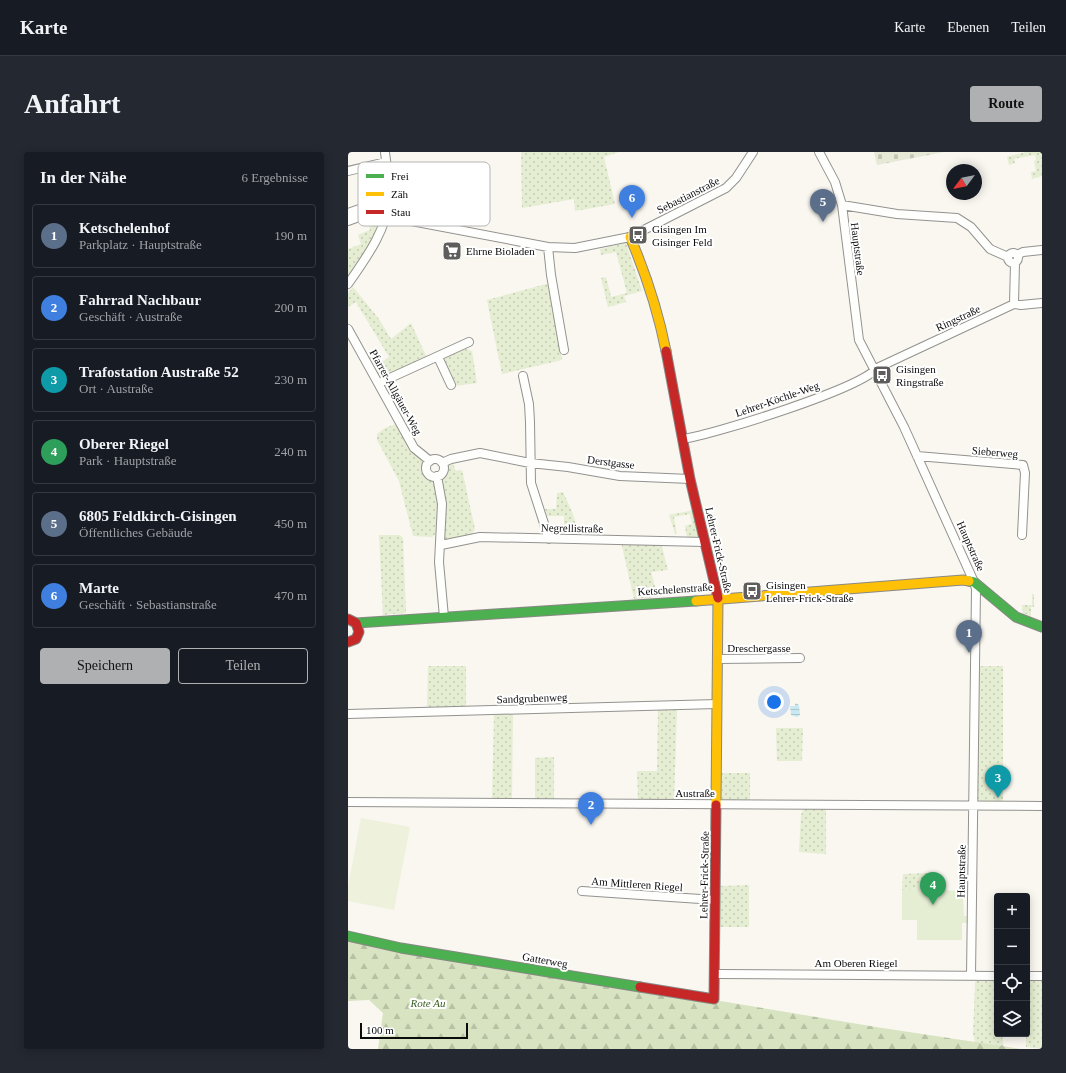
<!DOCTYPE html>
<html lang="de">
<head>
<meta charset="utf-8">
<style>
  body { margin:0; font-family:Georgia,serif; background:#242831; color:#f1f3f6 }
  .controls { position:absolute; right:12px; bottom:12px; display:grid; overflow:hidden; border-radius:4px; box-shadow:0 2px 10px #0003 }
  .controls button { width:36px; height:36px; display:grid; place-items:center; padding:0; border:0; border-bottom:1px solid #363941; background:#171b24; color:#f1f3f6; font:20px sans-serif }
  .compass { position:absolute; left:598px; top:12px; width:36px; height:36px; border-radius:50%; background:#171b24; box-shadow:0 2px 10px #0003; rotate:238deg }
  .scale { position:absolute; left:12px; bottom:10px; width:108px; box-sizing:border-box; padding-left:4px; border:2px solid #0c0c0c; border-top:0; font-size:11px; line-height:14px; white-space:nowrap; color:#0c0c0c; -webkit-text-stroke:3px #fff; paint-order:stroke }
  .you { position:absolute; left:426px; top:550px; width:14px; height:14px; margin:-10px; border:3px solid #fff; border-radius:50%; background:#1a73e8; box-shadow:0 0 0 6px #1a73e833 }
  .badge { display:grid; place-items:center; width:26px; height:26px; border-radius:50%; background:#afb0b1; color:#fff; font-size:13px; font-weight:700 }
  .pin { position:absolute; translate:-50% -33px; filter:drop-shadow(0 1px 2px #0008) }
  .pin::after { content:''; position:absolute; top:21px; width:14px; height:12px; background:inherit; clip-path:polygon(0 0,100% 0,50% 100%) }
  .list { margin:0; padding:0; list-style:none }
  h2 { display:flex; justify-content:space-between; align-items:center; height:52px; margin:0; padding:0 16px; font-size:17px }
  h2 small { font-size:13px; font-weight:400; color:#9ea1a6 }
  .list li { display:grid; grid-template-columns:26px 1fr auto; gap:12px; align-items:center; box-sizing:border-box; height:64px; margin:0 8px 8px; padding:0 8px; border:1px solid #363941; border-radius:4px }
  .list b { display:block; font-size:15px; white-space:nowrap }
  .list p { margin:0; font-size:13px; white-space:nowrap; color:#9ea1a6 }
  .list em { font-size:13px; font-style:normal; color:#9ea1a6 }
  .actions { display:flex; gap:8px; padding:12px 16px }
  .actions a { flex:1; padding:9px 0; border:1px solid #afb0b1; border-radius:4px; text-align:center; font-size:14px; color:#afb0b1 }
  .actions .main { background:#afb0b1; color:#111 }
  .icon { flex:none; width:22px; height:22px; fill:none; stroke:currentColor; stroke-width:2; stroke-linecap:round; stroke-linejoin:round }
  .map { position:relative; flex:none; width:694px; height:897px; overflow:hidden; border-radius:4px }
  header { display:flex; align-items:center; gap:24px; box-sizing:border-box; height:56px; padding:0 20px; background:#171b24; border-bottom:1px solid #363941 }
  header strong { font-size:19px }
  nav { display:flex; gap:22px; margin-inline-start:auto; font-size:14px }
  .intro { display:flex; align-items:center; justify-content:space-between; box-sizing:border-box; height:96px; padding:0 24px }
  h1 { margin:0; font-size:28px }
  .button { padding:10px 18px; border-radius:4px; background:#afb0b1; color:#111; font-size:14px; font-weight:700 }
  main { display:flex; gap:24px; padding:0 24px }
  aside { flex:1; background:#171b24; border-radius:4px; box-shadow:0 2px 10px #0003 }
  .map>svg:first-child { display:block }
  .grass { fill:url(#grass-dots) }
  .forest { fill:url(#forest-firs) }
  .cemetery { fill:url(#cemetery-stones) }
  .park { fill:#e5edd2 }
  .pitch { fill:#eef1db }
  .water { fill:url(#water-rules) }
  .lines { fill:none; stroke-linecap:round; stroke-linejoin:round }
  .street-casing { stroke:#93928f; stroke-width:10 }
  .fast-casing { stroke:#898885; stroke-width:11 }
  .slow-casing { stroke:#898885; stroke-width:11 }
  .jam-casing { stroke:#898885; stroke-width:11 }
  .street { stroke:#fefefd; stroke-width:8 }
  .fast { stroke:#4caf50; stroke-width:9 }
  .slow { stroke:#ffc107; stroke-width:9 }
  .jam { stroke:#c62828; stroke-width:9 }
  .labels { text-anchor:middle; dominant-baseline:central; stroke-width:4; stroke-linejoin:round; paint-order:stroke }
  .street-label { font-size:11px; fill:#0c0c0c; stroke:#fff }
  .poi-label { font-size:11px; fill:#0c0c0c; stroke:#fff; text-anchor:start }
  .park-label { font-size:11px; font-style:italic; fill:#365d22; stroke:#fff }
  .key { fill:#fff; stroke:#b6b6b6; stroke-width:1 }
  .key-label { font-size:11px; fill:#0c0c0c }
</style>
</head>
<body>
<header>
<strong>Karte</strong>
<nav><a>Karte</a><a>Ebenen</a><a>Teilen</a></nav>
</header>
<div class="intro"><h1>Anfahrt</h1><a class="button">Route</a></div>
<main>
<aside>
<h2>In der Nähe<small>6 Ergebnisse</small></h2>
<ul class="list">
<li><span class="badge" style="background:#5c6f8a">1</span><div><b>Ketschelenhof</b><p>Parkplatz · Hauptstraße</p></div><em>190 m</em></li>
<li><span class="badge" style="background:#3f7fe0">2</span><div><b>Fahrrad Nachbaur</b><p>Geschäft · Austraße</p></div><em>200 m</em></li>
<li><span class="badge" style="background:#0f9aa8">3</span><div><b>Trafostation Austraße 52</b><p>Ort · Austraße</p></div><em>230 m</em></li>
<li><span class="badge" style="background:#2e9e5b">4</span><div><b>Oberer Riegel</b><p>Park · Hauptstraße</p></div><em>240 m</em></li>
<li><span class="badge" style="background:#5c6f8a">5</span><div><b>6805 Feldkirch-Gisingen</b><p>Öffentliches Gebäude</p></div><em>450 m</em></li>
<li><span class="badge" style="background:#3f7fe0">6</span><div><b>Marte</b><p>Geschäft · Sebastianstraße</p></div><em>470 m</em></li>
</ul>
<div class="actions"><a class="main">Speichern</a><a>Teilen</a></div>
</aside>
<div class="map">
<svg width="694" height="897" viewBox="0 0 694 897">
  <defs>
    <pattern id="grass-dots" width="8" height="8" patternUnits="userSpaceOnUse"><rect width="8" height="8" fill="#e5edd2"/><path d="M2 2h.1M6 6h.1" fill="none" stroke="#c3cab3" stroke-width="1.8" stroke-linecap="round"/></pattern>
    <pattern id="forest-firs" width="22" height="20" patternUnits="userSpaceOnUse"><rect width="22" height="20" fill="#d7e3c1"/><path d="M5 1l3.5 6h-7zM16 11l3.5 6h-7z" fill="#b7c2a5"/></pattern>
    <pattern id="cemetery-stones" width="16" height="16" patternUnits="userSpaceOnUse"><rect width="16" height="16" fill="#e6e9d6"/><path d="M2 7V4a2 2 0 0 1 4 0v3zM10 15v-3a2 2 0 0 1 4 0v3z" fill="#c4c7b6"/></pattern>
    <pattern id="water-rules" width="6" height="5" patternUnits="userSpaceOnUse"><rect width="6" height="5" fill="#c9e8f0"/><path d="M0 2.5h6" fill="none" stroke="#abc6cd"/></pattern>
  </defs>
  <rect width="100%" height="100%" fill="#f9f7f0"/>
  <path class="grass" d="M173,0h98l-15,5 11,47 -40,7 -1,-12 -52,9z
    M678,0h16v24l-10,3 -1,-7 5,-1 -2,-10 2,-1 -1,-5 -21,4 1,4 -6,2 -2,-8z
    M35,61l-14,33 -21,30v-27l13,-5 -3,-9 12,-5 -3,-12z
    M278,91l16,48 -18,5 2,6 -18,5 -7,-29 5,-1 5,20 16,-4 -11,-41 -15,3 -1,-6z
    M202,131l12,77 -60,14 -15,-74z
    M5,135l26,32 12,20 20,-16 16,35 -47,21 -12,-21 6,-4 6,9 9,-6 -33,-55 -8,5v-14z
    M115,196l9,3 5,32 -22,3 -13,-27z
    M48,272l30,37 -2,4 2,9 9,6 5,23 -2,29 -6,5 -19,-1 -14,-55 -22,-41v-6l8,-6z
    M104,310l4,9 6,-1 13,59 -3,5 -25,8 -3,-2 -4,-63 5,-6v-5z
    M215,340l10,22 6,23 -25,-2 -1,-6h11v-13h-17l-2,-7h11l1,-16z
    M346,358l5,28 -10,1 -2,-1 -2,-12 7,-2 -2,-10 -16,3 3,17h-2l-6,-19z
    M31,383h21l3,3 3,75 -23,2z
    M273,390l40,1 7,27 -17,2 7,25 -24,2z
    M684,442h2v13h-3v10l-5,-3h-3l-1,-9h10z
    M80,514h38v42l-39,1z
    M633,514h22v137h-21l-5,-5 1,-130z
    M310,556h18l1,2 -3,91h-36l-1,-30h20z
    M165,559l-1,89h-20l2,-88z
    M428,576h27l-1,33h-25z
    M206,605v43h-19v-42z
    M373,621h29v28h-26l-2,-2z
    M456,656h22v46l-27,-2 2,-37z
    M581,721l1,16 -28,1 1,-16z
    M401,733v42h-29v-41z
    M679,826h15v71l-16,-2z
    M629,827h20v55h5l2,15 -28,-2 -3,-14 2,-50z"/>
  <path class="forest" d="M0,787l528,88 145,22h-643l5,-36 -14,-13 -21,1z"/>
  <path class="cemetery" d="M526,0h70l-67,13z"/>
  <path class="park" d="M582,737l40,3 -7,2 1,22h6v7h-8v17h-45v-20h-15v-30z"/>
  <path class="pitch" d="M13,666l49,9 -16,83 -46,-9v-15z"/>
  <path class="water" d="M447,551l4,2 1,10 -3,2 -6,-2 -1,-9h5z"/>
  <g class="lines">
    <defs>
      <path id="street" d="M471,0l16,30 7,23 17,135 45,87 70,155 2,7 -5,387
        M0,19l38,-9
        M494,53l55,9 60,4 14,9 19,22 18,8
        M0,61l42,-15
        M37,64l163,31 27,1 55,-11 96,-49 10,-10 17,-26
        M0,69l39,-14
        M200,95l3,28 13,75
        M660 106a5 5 0 1 1 10 0a5 5 0 1 1-10 0Z
        M669,103l6,-3 19,-2
        M0,132c18,-26 38,-53 42,-86 2,-14 -4,-32 -5,-46
        M666,152l1,-41
        M666,152l7,1 21,-2
        M0,177l66,119 16,13
        M90,205l13,28
        M175,224l6,28 1,18 1,61 18,56
        M31,231l90,-41
        M335,287c32,-5 177,-50 194,-71l137,-64
        M569,304l106,9 2,8 -3,62
        M78 316a9 9 0 1 1 18 0a9 9 0 1 1-18 0Z
        M94,311l9,-4 29,-6 50,10 38,4 52,9 70,3
        M89,324l5,28 -3,58 5,55
        M93,393l39,-8 225,5
        M370,507l82,-1
        M0,562l369,-10
        M0,650l694,4
        M234,739l133,9
        M368,822l281,2
        M679,824h15"/>
      <path id="fast" d="M621,429l5,1 42,35 26,10
        M8,471l340,-22
        M0,784l53,12 239,39"/>
      <path id="slow" d="M282,85c16,37 28,74 36,114
        M348,449l267,-21 6,1
        M368,653l2,-207"/>
      <path id="jam" d="M318,199l24,128 28,119
        M0,467l8,4 3,9 -3,7 -8,3
        M292,835l74,12 2,-194"/>
    </defs>
    <use href="#street" class="street-casing"/>
    <use href="#fast" class="fast-casing"/>
    <use href="#slow" class="slow-casing"/>
    <use href="#jam" class="jam-casing"/>
    <use href="#street" class="street"/>
    <use href="#fast" class="fast"/>
    <use href="#slow" class="slow"/>
    <use href="#jam" class="jam"/>
  </g>
  <defs>
    <symbol id="bus-square" viewBox="-11 -11 22 22"><rect x="-9" y="-9" width="18" height="18" rx="4" fill="#5f5e5c" stroke="#fff"/><path d="M-5-6H5V4H4V6H2V4H-2V6H-4V4H-5ZM-3.5-4V0h7V-4ZM-3.5 1.2v1.5H-2V1.2ZM2 1.2v1.5H3.5V1.2Z" fill="#fff"/></symbol>
    <symbol id="supermarket-square" viewBox="-11 -11 22 22"><rect x="-9" y="-9" width="18" height="18" rx="4" fill="#5f5e5c" stroke="#fff"/><path d="M-6-5.5h2.5l.6 2H6L4.5 2H-2.5L-4.4-4H-6ZM-1.5 3.2a1.3 1.3 0 1 0 .1 0ZM3 3.2a1.3 1.3 0 1 0 .1 0Z" fill="#fff"/></symbol>
  </defs>
  <g fill-rule="evenodd">
    <use href="#bus-square" x="279" y="72" width="22" height="22"/>
    <use href="#supermarket-square" x="93" y="88" width="22" height="22"/>
    <use href="#bus-square" x="523" y="212" width="22" height="22"/>
    <use href="#bus-square" x="393" y="428" width="22" height="22"/>
  </g>
  <g class="labels">
    <g class="street-label">
      <text transform="translate(340 43) rotate(-27)">Sebastianstraße</text>
      <text transform="translate(510 97) rotate(83)">Hauptstraße</text>
      <text transform="translate(610 166) rotate(-25)">Ringstraße</text>
      <text transform="translate(48 240) rotate(61)">Pfarrer-Allgäuer-Weg</text>
      <text transform="translate(429 247) rotate(-19)">Lehrer-Köchle-Weg</text>
      <text transform="translate(647 300) rotate(5)">Sieberweg</text>
      <text transform="translate(263 310) rotate(7)">Derstgasse</text>
      <text transform="translate(224 376) rotate(1)">Negrellistraße</text>
      <text transform="translate(623 394) rotate(66)">Hauptstraße</text>
      <text transform="translate(371 398) rotate(77)">Lehrer-Frick-Straße</text>
      <text transform="translate(327 437) rotate(-4)">Ketschelenstraße</text>
      <text x="411" y="496">Dreschergasse</text>
      <text transform="translate(184 546) rotate(-2)">Sandgrubenweg</text>
      <text x="347" y="641">Austraße</text>
      <text transform="translate(613 719) rotate(-89)">Hauptstraße</text>
      <text transform="translate(356 723) rotate(-89)">Lehrer-Frick-Straße</text>
      <text transform="translate(289 732) rotate(4)">Am Mittleren Riegel</text>
      <text transform="translate(197 808) rotate(10)">Gatterweg</text>
      <text x="508" y="811">Am Oberen Riegel</text>
    </g>
    <g class="poi-label">
      <text x="304" y="77">Gisingen Im<tspan x="304" dy="13">Gisinger Feld</tspan></text>
      <text x="118" y="99">Ehrne Bioladen</text>
      <text x="548" y="217">Gisingen<tspan x="548" dy="13">Ringstraße</tspan></text>
      <text x="418" y="433">Gisingen<tspan x="418" dy="13">Lehrer-Frick-Straße</tspan></text>
    </g>
    <g class="park-label">
      <text x="80" y="851">Rote Au</text>
    </g>
  </g>
  <rect x="10" y="10" width="132" height="64" rx="6" class="key"/>
  <rect x="18" y="22" width="18" height="4" fill="#4caf50"/>
  <rect x="18" y="40" width="18" height="4" fill="#ffc107"/>
  <rect x="18" y="58" width="18" height="4" fill="#c62828"/>
  <g class="key-label">
    <text x="43" y="28">Frei</text>
    <text x="43" y="46">Zäh</text>
    <text x="43" y="64">Stau</text>
  </g>
</svg>
<div class="controls">
<button>+</button>
<button>−</button>
<button><svg class="icon" aria-label="locate" viewBox="0 0 24 24"><circle cx="12" cy="12" r="6"/><path d="M12 2v4M12 18v4M2 12h4M18 12h4"/></svg></button>
<button><svg class="icon" aria-label="layers" viewBox="0 0 24 24"><path d="M12 4l9 5-9 5-9-5zM3 14l9 5 9-5"/></svg></button>
</div>
<svg class="compass" viewBox="-18 -18 36 36"><path d="M0-13l5 13h-10z" fill="#e53935"/><path d="M0 13l5-13h-10z" fill="#9ea1a6"/></svg>
<div class="scale">100 m</div>
<div class="you"></div>
<div class="pin badge" style="left:621px;top:501px;background:#5c6f8a">1</div>
<div class="pin badge" style="left:243px;top:673px;background:#3f7fe0">2</div>
<div class="pin badge" style="left:650px;top:646px;background:#0f9aa8">3</div>
<div class="pin badge" style="left:585px;top:753px;background:#2e9e5b">4</div>
<div class="pin badge" style="left:475px;top:70px;background:#5c6f8a">5</div>
<div class="pin badge" style="left:284px;top:66px;background:#3f7fe0">6</div>
</div>
</main>
</body>
</html>
